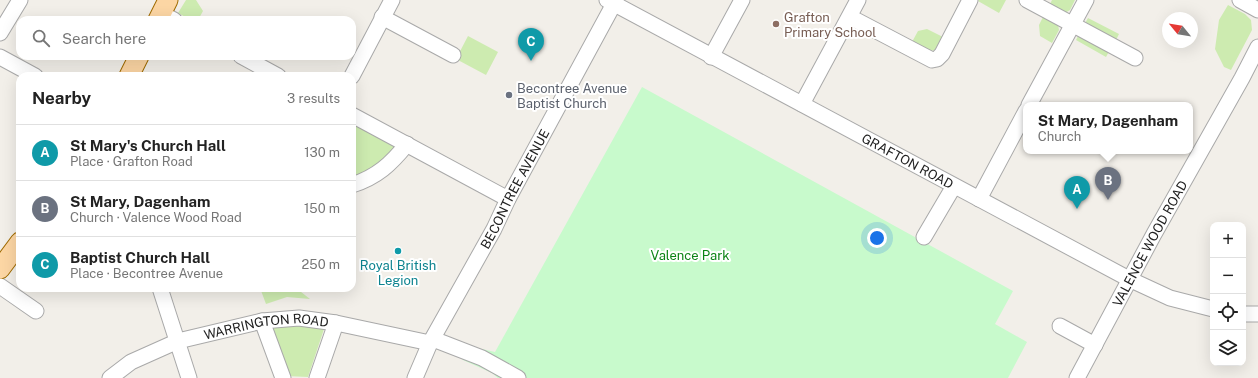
<!DOCTYPE html>
<html lang="en">
<head>
<meta charset="utf-8">
<style>
  body { margin:0; font-family:"Public Sans",sans-serif; background:#f2f2f2; color:#222 }
  .controls { position:absolute; right:12px; bottom:12px; display:grid; overflow:hidden; border-radius:8px; box-shadow:0 4px 16px #0002 }
  .controls button { width:36px; height:36px; display:grid; place-items:center; padding:0; border:0; border-bottom:1px solid #e0e0e0; background:#fff; color:#222; font:20px sans-serif }
  .compass { position:absolute; left:1162px; top:12px; width:36px; height:36px; border-radius:50%; background:#fff; box-shadow:0 4px 16px #0002; rotate:300deg }
  .you { position:absolute; left:877px; top:238px; width:14px; height:14px; margin:-10px; border:3px solid #fff; border-radius:50%; background:#1a73e8; box-shadow:0 0 0 6px #1a73e833 }
  .badge { display:grid; place-items:center; width:26px; height:26px; border-radius:50%; background:#7c3aed; color:#fff; font-size:13px; font-weight:700 }
  .pin { position:absolute; translate:-50% -33px; filter:drop-shadow(0 1px 2px #0008) }
  .pin::after { content:''; position:absolute; top:21px; width:14px; height:12px; background:inherit; clip-path:polygon(0 0,100% 0,50% 100%) }
  .popup { position:absolute; left:1023px; top:102px; width:170px; height:52px; box-sizing:border-box; display:grid; place-content:center; border-radius:8px; background:#fff; filter:drop-shadow(0 1px 3px #0005); font-size:13px; white-space:nowrap; color:#767676 }
  .popup b { font-size:15px; color:#222 }
  .popup::after { content:''; position:absolute; left:50%; top:100%; margin-left:-8px; border:8px solid transparent; border-top-color:#fff }
  .list { margin:0; padding:0; list-style:none }
  h2 { display:flex; justify-content:space-between; align-items:center; height:52px; margin:0; padding:0 16px; font-size:17px }
  h2 small { font-size:13px; font-weight:400; color:#767676 }
  .list li { display:grid; grid-template-columns:26px 1fr auto; gap:12px; align-items:center; box-sizing:border-box; height:56px; padding:0 16px; border-top:1px solid #e0e0e0 }
  .list b { display:block; font-size:15px; white-space:nowrap }
  .list p { margin:0; font-size:13px; white-space:nowrap; color:#767676 }
  .list em { font-size:13px; font-style:normal; color:#767676 }
  .icon { flex:none; width:22px; height:22px; fill:none; stroke:currentColor; stroke-width:2; stroke-linecap:round; stroke-linejoin:round }
  .map { position:relative; flex:none; width:1258px; height:378px; overflow:hidden }
  .search { position:absolute; background:#fff; box-shadow:0 4px 16px #0002; left:16px; top:16px; width:340px; height:44px; display:flex; align-items:center; gap:10px; box-sizing:border-box; padding:0 14px; border-radius:12px; color:#767676; font-size:15px }
  .panel { position:absolute; background:#fff; box-shadow:0 4px 16px #0002; left:16px; top:72px; width:340px; height:220px; border-radius:12px }
  .map>svg:first-child { display:block }
  .grass { fill:#cdebb0 }
  .park { fill:#c8facc }
  .lines { fill:none; stroke-linecap:round; stroke-linejoin:round }
  .minor-casing { stroke:#a9a9a9; stroke-width:17 }
  .major-casing { stroke:#a06b00; stroke-width:21 }
  .minor { stroke:#fff; stroke-width:15 }
  .major { stroke:#fcd6a4; stroke-width:19 }
  .education-dot { fill:#8d6e63; stroke:#fff; stroke-width:1.5 }
  .worship-dot { fill:#6b7280; stroke:#fff; stroke-width:1.5 }
  .culture-dot { fill:#0f9aa8; stroke:#fff; stroke-width:1.5 }
  .labels { text-anchor:middle; dominant-baseline:central; stroke-width:4; stroke-linejoin:round; paint-order:stroke }
  .education-label { font-size:13px; fill:#785e54; stroke:#fff; text-anchor:start }
  .worship-label { font-size:13px; fill:#5b616d; stroke:#fff; text-anchor:start }
  .street-label { font-size:13px; fill:#222; stroke:#fff }
  .park-label { font-size:13px; fill:#0c8416; stroke:#fff }
  .culture-label { font-size:13px; fill:#0d838f; stroke:#fff }
</style>
</head>
<body>
<div class="map">
<svg width="1258" height="378" viewBox="0 0 1258 378">
  <rect width="100%" height="100%" fill="#f2efe9"/>
  <path class="grass" d="M186,0h10l7,11 -5,9h-7l-13,-7z
    M979,0h27l-7,13 -21,-12z
    M1052,0h23l-5,10 -5,3 -15,-9z
    M1228,5l17,9 6,6 1,10 -21,40 -7,-3 -9,-18 4,-29z
    M1043,17l15,8 1,5 -7,13 -12,-7 -1,-11z
    M1088,18l31,16 -5,10 -30,-19z
    M927,29l16,8 -7,13 -7,1 -17,-9 6,-11z
    M1079,34l32,14 -5,9 -30,-17z
    M468,36l30,16 -12,23 -30,-16z
    M352,115l55,29 -55,41z
    M260,288h36l14,11 -23,-2 -21,7z
    M269,324l56,2 -17,51 -22,-1z"/>
  <path class="park" d="M642,87l371,204 -18,33 32,18 -19,36h-510l-6,-5 -29,-13 -12,-11 5,-6 39,9z"/>
  <g class="lines">
    <defs>
      <g id="minor">
        <path id="s1" d="M607,0l522,279 41,19 43,11"/>
        <path d="M1027,0l108,58"/>
        <path d="M1240,0l18,10"/>
        <path d="M161,13l13,7"/>
        <path d="M382,17l71,38"/>
        <path d="M850,17l82,43 5,-1 5,-5 28,-54"/>
        <path d="M0,33l20,-33"/>
        <path d="M241,56l37,20"/>
        <path d="M0,57l35,19"/>
        <path d="M711,57l31,-57"/>
        <path d="M352,76l40,-76"/>
        <path d="M802,104l56,-104"/>
        <path d="M1029,105l57,-105"/>
        <path d="M352,115l156,84"/>
        <path d="M352,185c25,-8 39,-21 55,-41"/>
        <path d="M979,199l47,-88"/>
        <path d="M924,237l30,-51"/>
        <path d="M0,286l36,25"/>
        <path d="M160,288l29,90"/>
        <path d="M1243,314h15"/>
        <path d="M262,321l21,57"/>
        <path d="M1060,326l35,19"/>
        <path d="M433,339l49,19 36,20"/>
        <path id="s2" d="M110,378l21,-16 47,-21 84,-20 37,-3 37,5 94,20"/>
        <path d="M317,378l19,-55"/>
        <path id="s3" d="M415,378l15,-35 64,-114 14,-30 108,-199"/>
        <path id="s4" d="M1077,378l77,-144 88,-156 16,-31"/>
      </g>
      <path id="major" d="M158,20l10,-20
        M129,76l10,-20
        M0,269l20,-27"/>
    </defs>
    <use href="#minor" class="minor-casing"/>
    <use href="#major" class="major-casing"/>
    <use href="#minor" class="minor"/>
    <use href="#major" class="major"/>
  </g>
  <circle class="education-dot" cx="776" cy="24" r="4"/>
  <circle class="worship-dot" cx="509" cy="95" r="4"/>
  <circle class="culture-dot" cx="398" cy="251" r="4"/>
  <g class="labels">
    <g class="education-label">
      <text x="784" y="17">Grafton<tspan x="784" dy="15">Primary School</tspan></text>
    </g>
    <g class="worship-label">
      <text x="517" y="88">Becontree Avenue<tspan x="517" dy="15">Baptist Church</tspan></text>
    </g>
    <g class="street-label">
      <text stroke="none"><textPath href="#s1" startOffset="341">GRAFTON ROAD</textPath></text>
      <text stroke="none"><textPath href="#s3" startOffset="214">BECONTREE AVENUE</textPath></text>
      <text stroke="none"><textPath href="#s4" startOffset="153">VALENCE WOOD ROAD</textPath></text>
      <text stroke="none"><textPath href="#s2" startOffset="168">WARRINGTON ROAD</textPath></text>
    </g>
    <g class="park-label">
      <text x="690" y="255">Valence Park</text>
    </g>
    <g class="culture-label">
      <text x="398" y="265">Royal British<tspan x="398" dy="15">Legion</tspan></text>
    </g>
  </g>
</svg>
<div class="controls">
<button>+</button>
<button>−</button>
<button><svg class="icon" aria-label="locate" viewBox="0 0 24 24"><circle cx="12" cy="12" r="6"/><path d="M12 2v4M12 18v4M2 12h4M18 12h4"/></svg></button>
<button><svg class="icon" aria-label="layers" viewBox="0 0 24 24"><path d="M12 4l9 5-9 5-9-5zM3 14l9 5 9-5"/></svg></button>
</div>
<svg class="compass" viewBox="-18 -18 36 36"><path d="M0-13l5 13h-10z" fill="#e53935"/><path d="M0 13l5-13h-10z" fill="#767676"/></svg>
<div class="you"></div>
<div class="pin badge" style="left:1077px;top:209px;background:#0f9aa8">A</div>
<div class="pin badge" style="left:1108px;top:200px;background:#6b7280">B</div>
<div class="popup"><b>St Mary, Dagenham</b>Church</div>
<div class="pin badge" style="left:531px;top:61px;background:#0f9aa8">C</div>
<div class="search"><svg class="icon" aria-label="search" viewBox="0 0 24 24"><circle cx="10" cy="10" r="6"/><path d="M15 15l6 6"/></svg>Search here</div>
<section class="panel">
<h2>Nearby<small>3 results</small></h2>
<ul class="list">
<li><span class="badge" style="background:#0f9aa8">A</span><div><b>St Mary's Church Hall</b><p>Place · Grafton Road</p></div><em>130 m</em></li>
<li><span class="badge" style="background:#6b7280">B</span><div><b>St Mary, Dagenham</b><p>Church · Valence Wood Road</p></div><em>150 m</em></li>
<li><span class="badge" style="background:#0f9aa8">C</span><div><b>Baptist Church Hall</b><p>Place · Becontree Avenue</p></div><em>250 m</em></li>
</ul>
</section>
</div>
</body>
</html>
